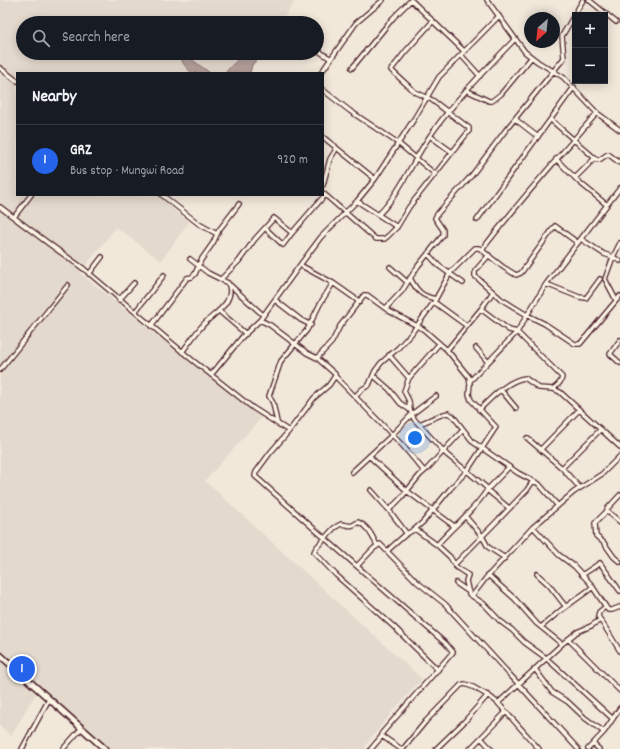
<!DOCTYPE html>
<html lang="en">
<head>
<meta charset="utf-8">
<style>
  body { margin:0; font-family:Dekko,sans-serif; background:#242831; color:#f1f3f6 }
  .controls { position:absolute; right:12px; top:12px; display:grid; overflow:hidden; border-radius:0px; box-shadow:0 2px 10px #0003 }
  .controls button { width:36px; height:36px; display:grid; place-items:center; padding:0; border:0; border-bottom:1px solid #363941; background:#171b24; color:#f1f3f6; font:20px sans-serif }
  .compass { position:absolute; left:524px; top:12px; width:36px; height:36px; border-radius:50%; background:#171b24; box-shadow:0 2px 10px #0003; rotate:207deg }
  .you { position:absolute; left:415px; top:438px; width:14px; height:14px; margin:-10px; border:3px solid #fff; border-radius:50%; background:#1a73e8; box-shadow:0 0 0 6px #1a73e833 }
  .badge { display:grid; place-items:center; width:26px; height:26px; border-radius:50%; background:#2563eb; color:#fff; font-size:13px; font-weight:700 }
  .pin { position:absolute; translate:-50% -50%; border:2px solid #fff; box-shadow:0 1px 4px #0006 }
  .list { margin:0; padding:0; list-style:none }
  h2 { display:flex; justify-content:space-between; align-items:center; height:52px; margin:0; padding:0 16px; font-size:17px }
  h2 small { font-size:13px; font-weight:400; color:#9ea1a6 }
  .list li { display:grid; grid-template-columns:26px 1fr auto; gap:12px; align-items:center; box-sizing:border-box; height:72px; padding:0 16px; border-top:1px solid #363941 }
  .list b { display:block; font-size:15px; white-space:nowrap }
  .list p { margin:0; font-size:13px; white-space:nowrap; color:#9ea1a6 }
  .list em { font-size:13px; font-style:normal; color:#9ea1a6 }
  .icon { flex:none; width:22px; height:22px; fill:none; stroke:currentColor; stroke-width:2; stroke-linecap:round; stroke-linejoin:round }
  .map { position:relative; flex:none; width:620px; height:749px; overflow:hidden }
  .search { position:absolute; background:#171b24; box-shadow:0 2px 10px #0003; left:16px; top:16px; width:308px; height:44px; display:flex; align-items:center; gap:10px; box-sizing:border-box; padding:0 14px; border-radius:22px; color:#9ea1a6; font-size:15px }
  .panel { position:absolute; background:#171b24; box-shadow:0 2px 10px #0003; left:16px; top:72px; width:308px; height:124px; border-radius:0px }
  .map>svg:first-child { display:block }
  .built { fill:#e4d9cd }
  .water { fill:#b6a19c; stroke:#8b6d6f }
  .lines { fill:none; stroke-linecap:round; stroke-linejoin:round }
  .minor-casing { stroke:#4a1f2b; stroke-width:6 }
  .secondary-casing { stroke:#4a1f2b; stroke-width:8 }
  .minor { stroke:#fcf5e5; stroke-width:3.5 }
  .secondary { stroke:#fcf5e5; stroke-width:5 }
</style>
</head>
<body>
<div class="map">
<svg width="620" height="749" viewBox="0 0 620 749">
  <rect width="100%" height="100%" fill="#f1e8da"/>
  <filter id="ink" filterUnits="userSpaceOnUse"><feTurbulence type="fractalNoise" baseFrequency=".025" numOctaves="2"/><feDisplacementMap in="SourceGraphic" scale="8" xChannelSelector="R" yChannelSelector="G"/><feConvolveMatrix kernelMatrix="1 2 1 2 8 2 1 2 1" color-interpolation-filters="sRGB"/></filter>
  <g filter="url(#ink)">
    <path class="built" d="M0,0h296l-16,23h-257v30h227l-29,20h-204v122h141l31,27 -28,39 -45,-34 -36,46 181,145 -56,63 217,198 -29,32 -28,35 4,3h-264l-65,-63 -29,50 -11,-10z"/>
    <path class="water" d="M180,53h3l27,20h-18c-6,-5 -11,-11 -12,-20z
      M243,53h20l-11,12 -2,8h-25c5,-7 13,-12 18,-20z"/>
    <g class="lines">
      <defs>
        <path id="minor" d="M411,0l53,51
          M487,0l38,52 13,10 25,15 34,36 23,17
          M589,0l27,22
          M317,50l14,9
          M461,55l19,21
          M0,68l17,13
          M352,68l41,-50 18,-18
          M321,73l35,-50 27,-23
          M323,90l27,21 48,32 37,31
          M466,90l23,11h3l9,-7 30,-36
          M515,119l23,18
          M551,120l46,40h2l9,-6 12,9
          M430,136l22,16
          M323,137l52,42
          M556,159l23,23 28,23
          M575,178l20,-20
          M323,185l7,-26 5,-8v-5
          M323,193l48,42 5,4h8l4,-3 9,-9 12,-20 60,-76v-3l-37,-28 -17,-8 -24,-22 14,-18 28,-31
          M162,195l37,29 18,10
          M357,201l40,26
          M0,207l52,39 32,23 107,90 62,49 36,23
          M379,214c23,-23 34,-55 53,-81 24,-34 54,-64 83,-94
          M14,217l17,-22
          M477,220l97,-133
          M265,228l18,17 9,-12 33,-38
          M581,239l23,15 9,3 -8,22 11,21
          M620,243l-7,14 7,4
          M482,250c36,-48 76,-92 115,-137
          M428,254l11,12 24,17
          M489,255l-14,16v5l26,23 26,16 18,9 30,20h5l40,-48
          M390,267l17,15
          M89,274l13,-17
          M410,278c7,13 11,18 26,21
          M221,279l18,-18 16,-22 19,-21 18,15
          M546,284l33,13 7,1 14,-19
          M230,285l33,30
          M119,300l15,-17
          M275,300l26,20 10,5
          M360,302l-27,-19 -33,-18 21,-28 36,-36 18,-22 39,-60 25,-42 60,-61
          M434,302l33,24
          M386,308l16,-17 16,-25 25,-31v-5l-8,-12 3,-5 34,-38 33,-44 59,-73 -2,-22 21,-36
          M481,309l28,21 8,2 29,-48 74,-96
          M219,311l27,23
          M135,312l29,-37
          M260,320l10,5 37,28 10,5 18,16v2l-6,9 -15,13 -25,33 -19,22 -14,19 -1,4 57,51 133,116 8,9 -71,81v3l19,13
          M151,326l36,-48 5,-1 3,-3 6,-14 12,-17 6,-13 20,-26
          M620,340l-10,14 10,9
          M476,348l12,14
          M447,350l34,-41 12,-17
          M182,352c7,-9 13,-18 20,-26 10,-12 35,-23 26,-43l-20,-10 -18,-14
          M389,355l20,23
          M317,358l15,-16 8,-16 24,-31h3l22,16 34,18 24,21 22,27 1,7 -1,10 2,6 25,27 -29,44 -17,18 -27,33 -8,7 -10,6 -18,16
          M0,370l68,-85
          M211,375l32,-39 17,-16 40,-55
          M335,376l68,70 21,25
          M374,376l15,13 11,14 10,7
          M470,381l47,-49 45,45c0,5 -5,9 -9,12
          M501,390l15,18
          M355,397l6,-7 8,-5 6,-14 6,-8 17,-15 13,-14 23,-32 16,-29 25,-25h4l24,19 13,8 5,-2 34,-47 23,17
          M479,410c12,-12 29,-30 46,-32l14,10 14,1 7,3 60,55
          M277,422l-4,-19 -4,-7 12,-35 26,-31 13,-26 13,-21
          M419,424c7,-2 24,-11 29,-11l5,3 20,26 45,31 21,11 19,22
          M527,438l35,30 18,20
          M541,449l38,-39
          M369,456l38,35 47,35
          M509,467l-22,23 22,18
          M562,468l39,-39
          M352,472l40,-37 20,-21 24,-18
          M371,490l18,20 18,24
          M620,495l-13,14v2l13,11
          M389,510l12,-12 19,-23 7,-6 36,-39
          M607,511l-12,12 1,13 8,7 10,14 6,5
          M465,516l17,20 6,11 17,11
          M533,527l26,28 15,11 16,17 18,27h4l8,-3
          M415,529l22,16 13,12 6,10 12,8 -2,6 3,13 15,10 16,17 12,9 12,12 22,16 67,61
          M377,545c-5,-9 -9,-19 -19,-23 -8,6 -8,3 -17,2l-7,4 -18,20 -2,4 22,23 58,52 44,43
          M437,545c16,-19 37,-34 50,-55v-2l-20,-17 -20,-16 -33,-36 -4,-9 -1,-9 -5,-10 5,-13 30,-34
          M455,564l49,-50 23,-24 6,-9
          M357,566l16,-17 7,-5 37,38 28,22 133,145
          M537,574l12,11 17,22
          M488,575l27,24 22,25 25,20
          M582,575l18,-12 20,28
          M456,583l13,9
          M472,596l14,-18 47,-51 41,-35 28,-18 18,-18
          M605,607l-6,5 -1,4 22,35
          M541,627l19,-16 33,-24
          M568,639l52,52
          M535,669l17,23 16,10 17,16 19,14
          M498,703l64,-59 15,-12 14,-6 9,-6
          M481,738l10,11
          M593,744l6,5
          M22,749l26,-48
          M63,749l17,-19
          M371,749l11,-13
          M403,749l23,-28 35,-36 4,-1 8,3 14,8
          M436,749l29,-28 23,-26 10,8 41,46
          M470,749l36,-37
          M588,749l16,-17 16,-24"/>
        <path id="secondary" d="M0,655l105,94"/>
      </defs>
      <use href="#minor" class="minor-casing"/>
      <use href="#secondary" class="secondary-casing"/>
      <use href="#minor" class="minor"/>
      <use href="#secondary" class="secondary"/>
    </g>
  </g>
</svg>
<div class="controls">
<button>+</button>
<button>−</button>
</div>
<svg class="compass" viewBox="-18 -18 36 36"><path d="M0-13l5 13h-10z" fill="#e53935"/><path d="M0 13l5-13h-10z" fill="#9ea1a6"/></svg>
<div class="you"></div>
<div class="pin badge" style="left:22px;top:669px">1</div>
<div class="search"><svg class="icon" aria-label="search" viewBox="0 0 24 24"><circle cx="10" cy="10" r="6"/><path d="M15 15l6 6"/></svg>Search here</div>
<section class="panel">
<h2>Nearby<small></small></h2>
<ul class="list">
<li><span class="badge">1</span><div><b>GRZ</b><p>Bus stop · Mungwi Road</p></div><em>920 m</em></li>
</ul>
</section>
</div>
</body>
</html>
